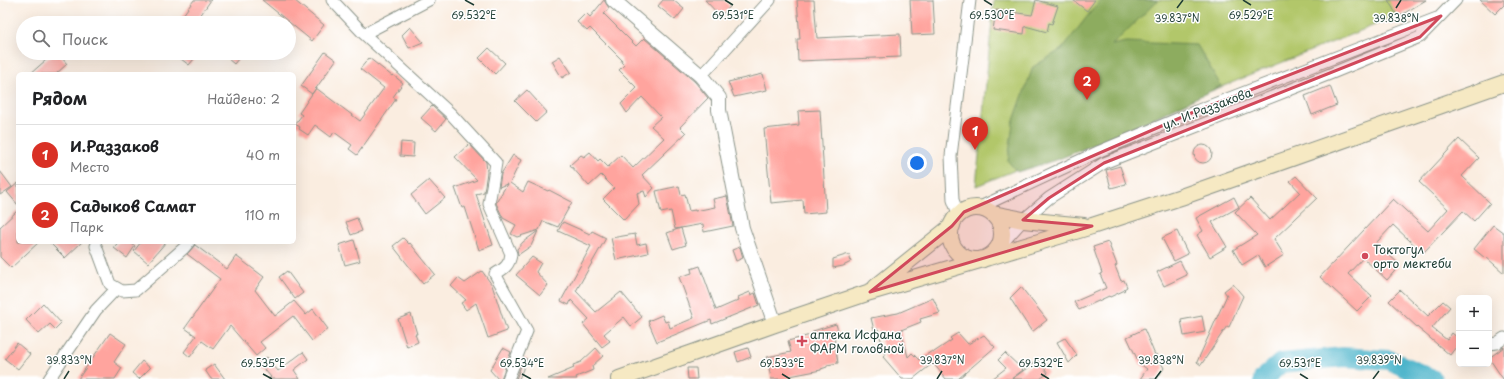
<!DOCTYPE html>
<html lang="ru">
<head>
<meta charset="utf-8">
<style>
  body { margin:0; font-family:"Playpen Sans",sans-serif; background:#f6f6f6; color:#202124 }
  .controls { position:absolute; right:12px; bottom:12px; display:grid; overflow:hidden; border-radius:6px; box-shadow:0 4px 16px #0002 }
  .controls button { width:36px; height:36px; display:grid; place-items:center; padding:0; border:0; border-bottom:1px solid #e0e0e0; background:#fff; color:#202124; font:20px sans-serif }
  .you { position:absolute; left:917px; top:163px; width:14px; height:14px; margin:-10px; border:3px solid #fff; border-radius:50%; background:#1a73e8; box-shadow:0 0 0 6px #1a73e833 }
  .badge { display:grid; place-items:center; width:26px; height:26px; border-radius:50%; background:#d93025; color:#fff; font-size:13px; font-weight:700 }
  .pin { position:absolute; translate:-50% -33px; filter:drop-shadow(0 1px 2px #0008) }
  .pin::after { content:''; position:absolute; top:21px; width:14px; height:12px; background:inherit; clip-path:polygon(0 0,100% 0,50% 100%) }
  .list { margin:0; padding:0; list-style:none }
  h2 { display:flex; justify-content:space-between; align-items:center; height:52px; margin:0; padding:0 16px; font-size:17px }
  h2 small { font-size:13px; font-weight:400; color:#757577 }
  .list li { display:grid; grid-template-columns:26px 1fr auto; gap:12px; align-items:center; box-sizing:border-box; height:60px; padding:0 16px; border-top:1px solid #e0e0e0 }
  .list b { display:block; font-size:15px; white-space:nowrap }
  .list p { margin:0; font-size:13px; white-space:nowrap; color:#757577 }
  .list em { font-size:13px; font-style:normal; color:#757577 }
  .icon { flex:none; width:22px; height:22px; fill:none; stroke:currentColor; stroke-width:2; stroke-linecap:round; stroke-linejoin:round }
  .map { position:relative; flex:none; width:1504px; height:379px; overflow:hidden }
  .search { position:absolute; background:#fff; box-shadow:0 4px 16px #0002; left:16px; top:16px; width:280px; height:44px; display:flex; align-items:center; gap:10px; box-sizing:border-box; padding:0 14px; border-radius:22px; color:#757577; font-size:15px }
  .panel { position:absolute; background:#fff; box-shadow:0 4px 16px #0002; left:16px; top:72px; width:280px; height:172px; border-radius:6px }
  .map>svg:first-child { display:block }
  .green { fill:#b2c76b; stroke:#688250 }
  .forest { fill:#8dac5f; stroke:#56744a }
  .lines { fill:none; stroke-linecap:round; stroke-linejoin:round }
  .river { stroke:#4cb4ca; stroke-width:20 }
  .building { fill:#ffa49e }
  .minor-casing { stroke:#8c958a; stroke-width:13 }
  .tertiary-casing { stroke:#8c958a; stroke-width:16 }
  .secondary-casing { stroke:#8c958a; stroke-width:18 }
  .minor { stroke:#fff; stroke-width:11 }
  .tertiary { stroke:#fff; stroke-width:14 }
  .secondary { stroke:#f6e9c3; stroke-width:16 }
  .marked { fill:#d1495b; fill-opacity:0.2; stroke:#d1495b; stroke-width:3; stroke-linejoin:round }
  .ticks { fill:none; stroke:#1f3d34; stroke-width:1.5 }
  .poi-dot { fill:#d1495b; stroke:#fff; stroke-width:1.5 }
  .labels { text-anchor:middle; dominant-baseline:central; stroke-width:3; stroke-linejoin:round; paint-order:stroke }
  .street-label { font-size:12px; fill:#1f3d34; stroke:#fff }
  .poi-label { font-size:12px; fill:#1f3d34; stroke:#fff; text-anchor:start }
  .ticks-label { font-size:10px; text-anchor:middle; fill:#1f3d34; stroke:#fff; stroke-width:3; stroke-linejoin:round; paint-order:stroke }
</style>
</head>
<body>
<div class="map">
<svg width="1504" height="379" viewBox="0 0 1504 379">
  <rect width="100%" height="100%" fill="#fff"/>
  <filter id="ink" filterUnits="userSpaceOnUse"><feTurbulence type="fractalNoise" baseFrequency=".025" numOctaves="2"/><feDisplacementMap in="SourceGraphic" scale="8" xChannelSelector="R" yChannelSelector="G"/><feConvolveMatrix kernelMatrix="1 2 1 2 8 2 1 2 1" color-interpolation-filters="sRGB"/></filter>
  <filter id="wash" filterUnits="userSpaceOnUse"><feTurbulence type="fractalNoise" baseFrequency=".012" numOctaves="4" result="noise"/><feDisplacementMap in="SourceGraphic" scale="16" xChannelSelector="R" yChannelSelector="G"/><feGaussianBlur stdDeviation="0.9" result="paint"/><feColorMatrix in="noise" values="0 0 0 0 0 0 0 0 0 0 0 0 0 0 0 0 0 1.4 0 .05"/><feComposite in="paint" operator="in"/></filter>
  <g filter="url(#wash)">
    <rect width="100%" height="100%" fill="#faede0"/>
    <path class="green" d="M994,0h414l-6,14 -426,172z"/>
    <path class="forest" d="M1100,0h58l-46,45 14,-3 71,3 24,41 -103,49 -59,24 -42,13 -9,-11 5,-38 20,-56 29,-18z"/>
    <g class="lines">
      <path class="river" d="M1263,379l18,-16 62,-6 46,3 43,19"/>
    </g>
    <g id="blocks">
      <path class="building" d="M194,0h17l-16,23h-18z
        M262,0h32l30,25 -12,16z
        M604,0l5,8 -5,6 32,32 8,-8 51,44 13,16 -28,29 6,6 -44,42 12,13 -8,9 -2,-6 -7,2 2,11 -15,16 -21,-21 11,-11 -13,-13 -12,11 -19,-21 11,-10 3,2 6,-5 8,9 2,-2 8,8 13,-12 12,13 31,-30 -13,-12 10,-9 -19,-20 -15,16 -6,-9 16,-16 -18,-18 5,-5 -3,-3 1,-2 -32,-32 -3,3 -10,-9 9,-9 4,4z
        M663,0h10l11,9 -9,11 -17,-14z
        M705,0h19l6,7 -10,9z
        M797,0h17l3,38 83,-4 1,23 -103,4 -1,-22h3z
        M910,0h23l2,34 -23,1z
        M1036,0l22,6 -6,18 -3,-1 -2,9 -22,-6 -1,8 -31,-4 3,-20 36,5z
        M1073,0h22l-8,11z
        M1388,0h38l-28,17z
        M1480,0h24v5l-9,9z
        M410,27l13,15 -14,6 -7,-13z
        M489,48l16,15 -10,11 -16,-16z
        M325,52l11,8 -24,34 -11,-8z
        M54,53h4l9,11 -11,10h-26z
        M173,53h26l-10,12z
        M221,53h22l-9,11z
        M560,56l11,16 -9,6 -10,-17z
        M369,58l23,18 1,-1 10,8 -10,14 3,2 -39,56 -8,-6 3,-4 -18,-13 -3,5 -16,-12 -7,10 -9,-6 1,-2 -5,-3 7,-9 -3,-2 17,-25 44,33 24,-33 -24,-19z
        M763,74l4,16 -33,7 -6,-15z
        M1330,86l7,19 -25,10 -7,-19z
        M527,90l20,22 -11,10 -21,-21z
        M432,106l14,13 -10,12 -15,-13z
        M820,110l6,102 -22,2 -1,-14 -32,3 -7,-74 35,-4 -1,-14z
        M1459,139l20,19 -17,18 28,27 -16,18 -11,-10 -40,42 -30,-28 -17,18 24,22 -13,15 -24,-22 -15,16 24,22 -15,15 -37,-34 73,-78 35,32 20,-22 -29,-27z
        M401,142l13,1 -1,14 -13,-1z
        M469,144l17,18 1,10 -3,20 -8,2 17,51 -14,5 -14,-43 -3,1 -7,-20 22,-8 -22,-23z
        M1194 154a9 9 0 1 1 18 0a9 9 0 1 1-18 0Z
        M513,155l8,5 -11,23 13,9 5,-10 20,9 1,-1 23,12 -14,25 -15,-6 -4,9 -22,7 -6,-3 5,-9 -13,-7 -7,-15 11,-19 -8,3 2,-13z
        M1120,166l6,18 -15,4 -5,-18z
        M0,171l12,16 -12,8z
        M1296,176l21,22 -43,41 10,16 -19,12 -7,-12 -16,10 -9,-15 24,-15 -22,-23 15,-14 20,22 30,-28 -10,-11z
        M429,180l16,18 -20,16 -14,-19z
        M18,183v22l-11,-13z
        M679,186l2,9 4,-1 4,17 6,-1v1l20,-4 -2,-8 14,-3 6,30 -29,6 -1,-8 -28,5 -4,-18 -10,2 -5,-22z
        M1234,197l5,10 -27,15 15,25 -17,10 -13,-22 6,-4 -7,-13z
        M18,210v32h21l-28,26 -11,-11v-30z
        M357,218l5,13 -11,4 -5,-13z
        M563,222l27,12 2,-3 14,7 -30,53 20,21 25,-20 21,25 -11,9 -7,-9 -20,17 6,7 -8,6 -19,-23 6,-5 -18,-19 -2,5 -8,-4 30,-55 -33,-15z
        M1493,225l11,8v40l-18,-16 -1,1 -11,-9z
        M681,228l5,17 -13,4 -6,-16z
        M538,231l-7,15 -13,9 -1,-6 6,-7z
        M1177,231l11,23 -14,7 -12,-23z
        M635,234l2,11 9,-2 2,10 -32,7 -5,-22z
        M403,238l6,6 1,-1 25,31 -12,10 -30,-38z
        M354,240l6,21 -15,4 -6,-20z
        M49,242h33l-17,16z
        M118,242h11l6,4 -8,12 -13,-10z
        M141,242h25l-18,21 -14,-12z
        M1108,242l9,23 -2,1 6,15 3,-1 3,7 -3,2 1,1 -15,7 -1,-1 -30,14 -5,-8 32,-14 -6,-14 2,-1 -9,-26z
        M195,245l32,24 9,-13 28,21 -9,13 20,26 19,-15 12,14 7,-6 15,20 -16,12 -19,-25 -33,26 5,6 -9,8 -26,-30 -17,23 -11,-8 -12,16 -6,-5 12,-16 -11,-8 35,-49 -33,-25z
        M740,247l3,11 -7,3 -4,-11z
        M849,254l2,8 -8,4 -10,2v-9z
        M532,257l9,6 -5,9 12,13 -8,10 -24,-20z
        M1180,261l7,14 -23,11 -7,-14z
        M700,266l16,44 23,-10 -1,-3 12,-5 1,3 4,-2 4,12 -47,19 -1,-4 -54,22 -9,-21 14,-6 3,7 3,-1 2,7 24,-10 -15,-41 13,-4 -1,-4z
        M287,271l16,22 -8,6 -16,-22z
        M482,271l10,14 15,46 -19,7 -12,-35 -10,7 -5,-7 5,-3 -15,-14 7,-8 7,5z
        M1233,284l10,12 -14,31 -2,-1 -26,39 -4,-3 30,-67 -3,-4z
        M1021,287l26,33 -15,12 -22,-34z
        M1400,290l28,26 15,-15 7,6 -18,21 15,12 5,-7 7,6v4l-9,12 -32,-27 -29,-27z
        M933,298l7,15 -20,6 1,3 -20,8 7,27 4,-4 7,7 2,-3 1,1 10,-7 2,1 18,-12 -2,-2 8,-5 10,11 16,-9 11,12 -37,32h-12l-13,-16 -20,16h-11l-19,-22 2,-2 -7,-26 -4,1 -3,-12 27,-5z
        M43,303l18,20 -6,6 -5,-5 -11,10 -13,-14z
        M411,314l6,20h-2l3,8 -11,5 -9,-28z
        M1202,316l3,16 -21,4 -3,-16z
        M836,324l3,10 -5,2 4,27 -11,2v2l-6,2v1l-31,6 1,3h-20l-4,-22 24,-5 -3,-11 26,-7 -1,-3z
        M1144,329l11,26 1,-1 8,14 -7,11h-17l7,-10 -8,-6 -12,-26z
        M110,333l16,11 -12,18 8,6 -7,11h-37z
        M1065,338l12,17 -8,8 -12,-21z
        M17,343l13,11 -12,15 -13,-10z
        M1504,347v32h-1l-14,-21z
        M503,348l8,4 -10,27h-3l-8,-9z
        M596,348l7,8 -11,10 1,4 -17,7 1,2h-29l26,-11 -1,-3 8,-3z
        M748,348l3,9 -13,5 -3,-10z
        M303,352l5,7 -14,11 6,9h-32l3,-2 -12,-14 8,-6 11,14z
        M1005,353l18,17 -12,9h-19l14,-11 -8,-8z
        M524,358l3,1 -8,20h-3z
        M1038,360l10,13 -8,6h-28z
        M142,361l8,7 -11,11 -7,-6z
        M214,364l11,15h-14l-6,-9z
        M687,368h9l1,11h-9z"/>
    </g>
  </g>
  <g filter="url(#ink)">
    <use href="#blocks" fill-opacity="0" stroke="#8c958a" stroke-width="1"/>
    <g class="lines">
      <defs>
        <path id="minor" d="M332,0l32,34 65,-34
          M364,34l86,79 46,50 -7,41 22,50c-1,11 -7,15 -16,20l32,57 -19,48
          M701,76l69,-76
          M976,209l124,-58 96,-40 241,-93
          M959,216l-6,-16 -2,-44 19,-156
          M96,246l14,38 12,7 14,-1 48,-42 5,-6
          M998,248l25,-28 26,-22 55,-35 226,-89 90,-37 36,-37
          M1489,344l8,-1 7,-5
          M49,379l47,-69 21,-22"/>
        <path id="tertiary" d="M613,0l88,76 18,22v12l23,118 33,96"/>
        <path id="secondary" d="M950 234a26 26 0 1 1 52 0a26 26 0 1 1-52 0Z
          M993,214l30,6 61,6
          M989,257l103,-31 89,-29 323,-114
          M876,287l76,-61
          M619,379l156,-55 95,-32 113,-33"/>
      </defs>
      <use href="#minor" class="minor-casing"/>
      <use href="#tertiary" class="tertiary-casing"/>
      <use href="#secondary" class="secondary-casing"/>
      <use href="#minor" class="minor"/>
      <use href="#tertiary" class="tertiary"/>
      <use href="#secondary" class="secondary"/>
    </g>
  </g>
  <path class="marked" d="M1441,16l-21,21 -316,126 -55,35 -26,22 69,6 -222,66 82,-66 12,-14 232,-101z"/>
  <path class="ticks" d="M465,0l9,5M725,0l8,5M984,0l8,5M1243,0l8,5M1177,8l6,-8M1396,8l5,-8M263,374l9,5M522,374l9,5M782,374l8,5M1041,374l8,5M1300,374l8,5M64,379l5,-8M937,379l5,-8M1155,379l6,-8M1373,379l6,-8"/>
  <g class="poi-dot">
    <circle cx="1365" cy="256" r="4"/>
    <path d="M800 335h4v4h4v4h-4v4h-4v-4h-4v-4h4z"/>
  </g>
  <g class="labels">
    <g class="street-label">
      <text transform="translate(1207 108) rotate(-21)">ул. И.Раззакова</text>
    </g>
    <g class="poi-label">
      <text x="1373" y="249">Токтогул<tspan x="1373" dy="14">орто мектеби</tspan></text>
      <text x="810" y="334">аптека Исфана<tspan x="810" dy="14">ФАРМ головной</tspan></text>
    </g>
  </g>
  <g class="ticks-label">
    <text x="1251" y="19">69.529°E</text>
    <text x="733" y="19">69.531°E</text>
    <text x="474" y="19">69.532°E</text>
    <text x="992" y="19">69.530°E</text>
    <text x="1177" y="22">39.837°N</text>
    <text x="1396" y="22">39.838°N</text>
    <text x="69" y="364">39.833°N</text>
    <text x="942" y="364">39.837°N</text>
    <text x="1161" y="364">39.838°N</text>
    <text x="1379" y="364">39.839°N</text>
    <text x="263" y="367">69.535°E</text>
    <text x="522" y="367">69.534°E</text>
    <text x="782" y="367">69.533°E</text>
    <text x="1041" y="367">69.532°E</text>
    <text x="1300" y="367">69.531°E</text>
  </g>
</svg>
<div class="controls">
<button>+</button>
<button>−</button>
</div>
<div class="you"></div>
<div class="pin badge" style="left:975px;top:150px">1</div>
<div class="pin badge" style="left:1087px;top:100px">2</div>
<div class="search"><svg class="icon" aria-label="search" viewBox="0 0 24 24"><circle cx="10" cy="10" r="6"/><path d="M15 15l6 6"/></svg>Поиск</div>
<section class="panel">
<h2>Рядом<small>Найдено: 2</small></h2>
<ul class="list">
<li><span class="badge">1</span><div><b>И.Раззаков</b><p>Место</p></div><em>40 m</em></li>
<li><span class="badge">2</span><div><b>Садыков Самат</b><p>Парк</p></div><em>110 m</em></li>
</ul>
</section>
</div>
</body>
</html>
